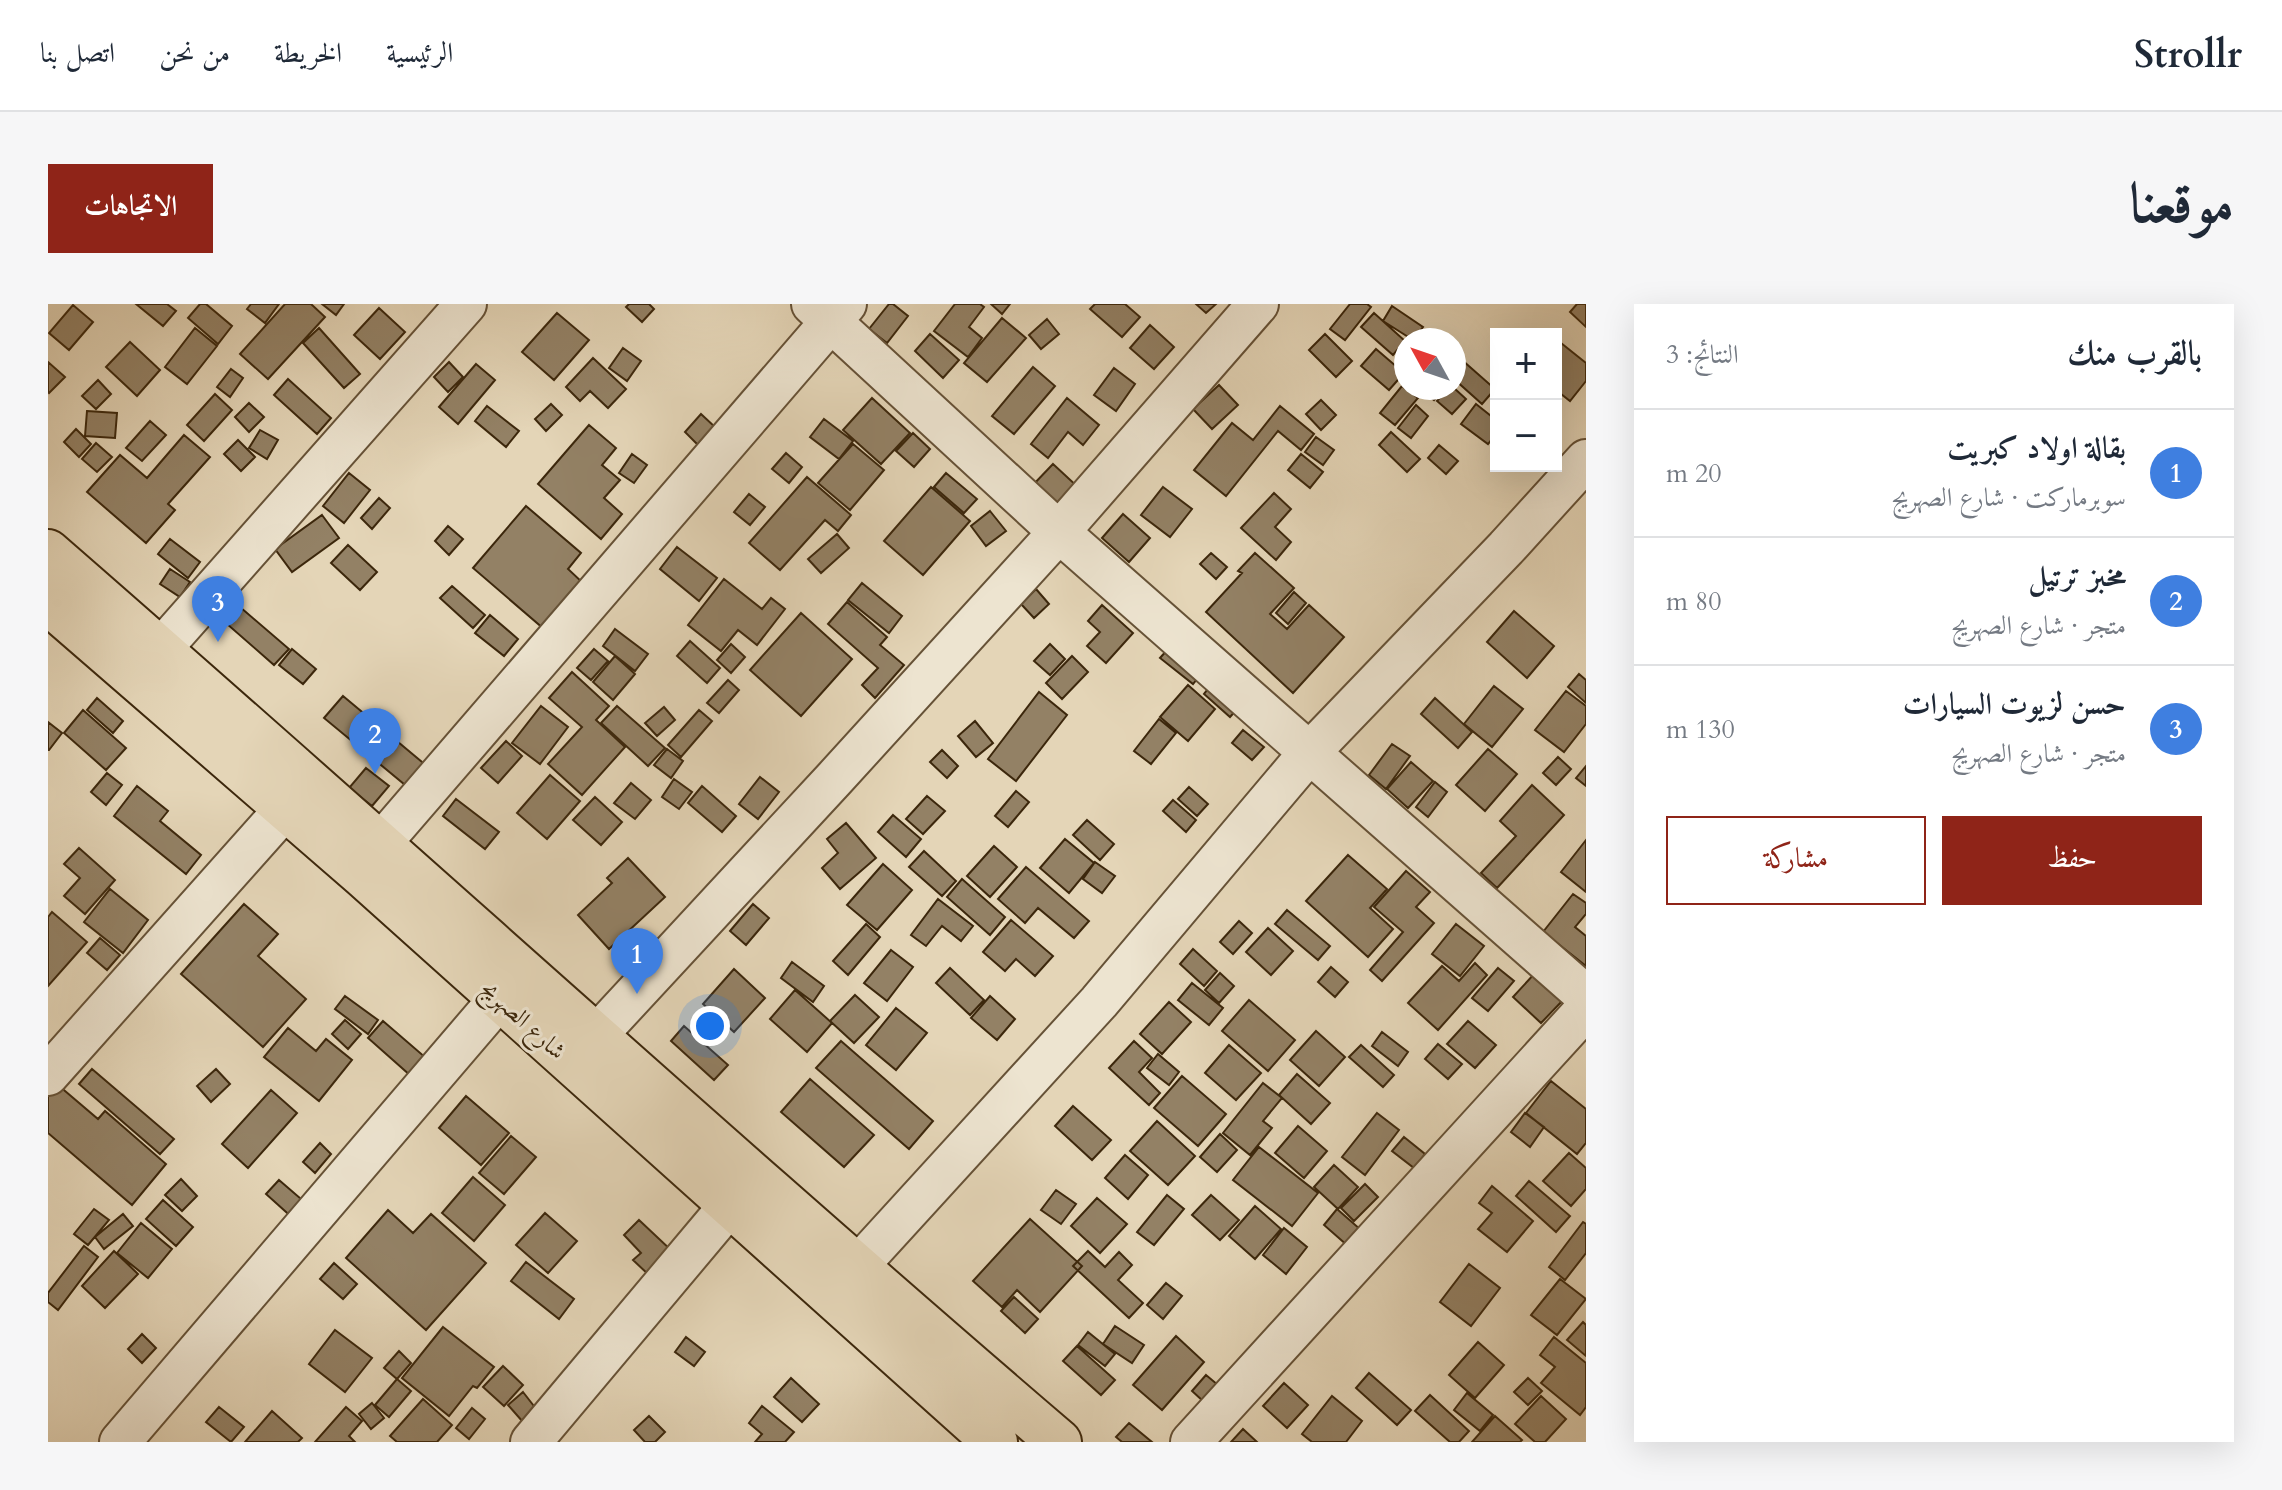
<!DOCTYPE html>
<html lang="ar">
<head>
<meta charset="utf-8">
<style>
  body { margin:0; font-family:Cardo,Amiri,serif; background:#f6f6f7; color:#1f2937; direction:rtl }
  .controls { position:absolute; right:24px; top:24px; display:grid; overflow:hidden; border-radius:0px; box-shadow:0 8px 32px #0002 }
  .controls button { width:72px; height:72px; display:grid; place-items:center; padding:0; border:0; border-bottom:2px solid #e0e1e3; background:#fff; color:#1f2937; font:40px sans-serif }
  .compass { position:absolute; left:1346px; top:24px; width:72px; height:72px; border-radius:50%; background:#fff; box-shadow:0 8px 32px #0002; rotate:310deg }
  .you { position:absolute; left:662px; top:722px; width:28px; height:28px; margin:-20px; border:6px solid #fff; border-radius:50%; background:#1a73e8; box-shadow:0 0 0 12px #1a73e833 }
  .badge { display:grid; place-items:center; width:52px; height:52px; border-radius:50%; background:#8f2418; color:#fff; font-size:26px; font-weight:700 }
  .pin { position:absolute; translate:-50% -66px; filter:drop-shadow(0 2px 4px #0008) }
  .pin::after { content:''; position:absolute; top:42px; width:28px; height:24px; background:inherit; clip-path:polygon(0 0,100% 0,50% 100%) }
  .list { margin:0; padding:0; list-style:none }
  h2 { display:flex; justify-content:space-between; align-items:center; height:104px; margin:0; padding:0 32px; font-size:34px }
  h2 small { font-size:26px; font-weight:400; color:#747a83 }
  .list li { display:grid; grid-template-columns:52px 1fr auto; gap:24px; align-items:center; box-sizing:border-box; height:128px; padding:0 32px; border-top:2px solid #e0e1e3 }
  .list b { display:block; font-size:30px; white-space:nowrap }
  .list p { margin:0; font-size:26px; white-space:nowrap; color:#747a83 }
  .list em { font-size:26px; font-style:normal; color:#747a83 }
  .actions { display:flex; gap:16px; padding:24px 32px }
  .actions a { flex:1; padding:18px 0; border:2px solid #8f2418; border-radius:0px; text-align:center; font-size:28px; color:#8f2418 }
  .actions .main { background:#8f2418; color:#fff }
  .map { position:relative; flex:none; width:1538px; height:1138px; overflow:hidden; direction:ltr; border-radius:0px }
  header { display:flex; align-items:center; gap:48px; box-sizing:border-box; height:112px; padding:0 40px; background:#fff; border-bottom:2px solid #e0e1e3 }
  header strong { font-size:38px }
  nav { display:flex; gap:44px; margin-inline-start:auto; font-size:28px }
  .intro { display:flex; align-items:center; justify-content:space-between; box-sizing:border-box; height:192px; padding:0 48px }
  h1 { margin:0; font-size:56px }
  .button { padding:20px 36px; border-radius:0px; background:#8f2418; color:#fff; font-size:28px; font-weight:700 }
  main { display:flex; gap:48px; padding:0 48px }
  aside { flex:1; background:#fff; border-radius:0px; box-shadow:0 8px 32px #0002 }
  .map>svg:first-child { display:block }
  .building { fill:#938165; stroke:#3c270c; stroke-width:2 }
  .lines { fill:none; stroke-linecap:round; stroke-linejoin:round }
  .minor-casing { stroke:#665237; stroke-width:44 }
  .major-casing { stroke:#3c270c; stroke-width:48 }
  .minor { stroke:#ede4d0; stroke-width:40 }
  .major { stroke:#e4d5b7; stroke-width:44 }
  .labels { text-anchor:middle; dominant-baseline:central; stroke-width:6; stroke-linejoin:round; paint-order:stroke }
  .street-label { font-size:24px; fill:#3c270c; stroke:#ede4d0 }
</style>
</head>
<body>
<header>
<strong>Strollr</strong>
<nav><a>الرئيسية</a><a>الخريطة</a><a>من نحن</a><a>اتصل بنا</a></nav>
</header>
<div class="intro"><h1>موقعنا</h1><a class="button">الاتجاهات</a></div>
<main>
<aside>
<h2>بالقرب منك<small>النتائج: 3</small></h2>
<ul class="list">
<li><span class="badge" style="background:#3f7fe0">1</span><div><b>بقالة اولاد كبريت</b><p>سوبرماركت · شارع الصهريج</p></div><em>20 m</em></li>
<li><span class="badge" style="background:#3f7fe0">2</span><div><b>مخبز ترتيل</b><p>متجر · شارع الصهريج</p></div><em>80 m</em></li>
<li><span class="badge" style="background:#3f7fe0">3</span><div><b>حسن لزيوت السيارات</b><p>متجر · شارع الصهريج</p></div><em>130 m</em></li>
</ul>
<div class="actions"><a class="main">حفظ</a><a>مشاركة</a></div>
</aside>
<div class="map">
<svg width="1538" height="1138" viewBox="0 0 1538 1138">
  <rect width="100%" height="100%" fill="#e4d5b7"/>
  <filter id="stains"><feTurbulence type="fractalNoise" baseFrequency=".0025" numOctaves="4"/><feColorMatrix values="0 0 0 0 .2 0 0 0 0 .09 0 0 0 0 .02 0 0 0 .5 -.17"/></filter>
  <radialGradient id="worn" r=".72"><stop offset=".6" stop-color="#630" stop-opacity="0"/><stop offset="1" stop-color="#630" stop-opacity=".3"/></radialGradient>
  <path class="building" d="M88,0h31l9,7 -13,15z
    M152,0h6l26,22 -14,18 -30,-26z
    M203,0h28l-14,19 -18,-14z
    M237,0h26l14,13 -57,62 -28,-25z
    M274,0h22l-8,11z
    M581,0h20l5,5 -12,13 -16,-15z
    M841,0h4l15,12 -21,27 -18,-14z
    M907,0h25l4,3 -15,20 13,11 -14,19 -34,-26z
    M943,0h19l-8,10z
    M1047,0h30l15,13 -18,20 -32,-28z
    M1148,0h20l-10,9z
    M1302,0h17l4,3 -26,33 -15,-11z
    M1529,0h9v23l-16,-15z
    M25,1l20,17 -24,28 -20,-17z
    M1344,2l31,21 -10,13 -30,-19z
    M331,4l26,24 -25,27 -26,-24z
    M509,9l32,27 -35,40 -32,-28z
    M1326,9l31,28 -12,14 -32,-28z
    M954,14l24,20 -39,44 -23,-19z
    M999,15l12,15 -18,15 -12,-14z
    M1102,21l24,22 -20,22 -24,-21z
    M147,24l22,18 -30,38 -22,-17z
    M271,24l41,46 -16,14 -41,-45z
    M882,30l29,26 -16,18 -28,-27z
    M1277,30l27,27 -16,16 -27,-27z
    M1508,35l30,24v18l-16,20 -14,-11z
    M82,38l30,28 -23,26 -31,-29z
    M575,44l18,13 -14,20 -18,-13z
    M1328,45l28,24 -15,17 -28,-24z
    M545,54l33,31 -18,19 -18,-17 -10,10 -14,-14z
    M1414,56l33,29 -13,15 -28,-25v-10z
    M0,58l17,15 -16,16 -1,-1z
    M401,58l14,15 -15,15 -14,-15z
    M428,60l19,16 -37,44 -19,-17z
    M985,63l22,19 -41,48 -22,-18z
    M1066,64l21,16 -19,27 -22,-16z
    M183,65l12,9 -13,19 -13,-10z
    M240,75l43,39 -14,16 -43,-39z
    M50,76l13,14 -15,15 -14,-13z
    M1171,81l19,20 -26,24 -19,-20z
    M1354,82l16,12 -23,27 -15,-12z
    M1371,84h25l-10,12z
    M1400,84h6l12,11 -14,15 -15,-13z
    M167,90l17,16 -28,31 -17,-16z
    M824,94l38,35 -29,31 -38,-34z
    M1019,94l32,27 -16,20 -15,-13 -20,26 -17,-14z
    M1273,96l15,15 -15,15 -15,-16z
    M201,99l15,14 -15,15 -14,-15z
    M503,100l11,11 -16,16 -11,-12z
    M1428,100l20,16v14l-8,10 -27,-20z
    M1368,101l12,11 -17,22 -13,-10z
    M439,102l32,25 -13,16 -31,-26z
    M1232,102l34,28 -13,16 -23,-19 -52,65 -32,-26 38,-47 21,17z
    M39,107l30,2 -2,25 -30,-2z
    M653,110l15,14 -17,18 -14,-14z
    M776,115l29,22 -14,18 -29,-22z
    M102,117l16,14 -24,26 -16,-13z
    M541,121l27,23 -14,17 18,15 -16,18 18,16 -21,25 -63,-55z
    M28,125l15,15 -12,13 -15,-15z
    M212,126l18,10 -11,19 -18,-11z
    M1343,128l29,27 -13,13 -28,-27z
    M865,129l17,16 -16,18 -18,-16z
    M136,131l26,22 -42,47 7,6 -29,33 -59,-51 33,-37 27,23z
    M1268,133l18,13 -11,15 -18,-13z
    M190,136l17,17 -14,14 -17,-17z
    M48,139l16,14 -15,15 -15,-13z
    M805,140l31,26 -34,40 -32,-27z
    M1391,141l19,16 -12,13 -18,-16z
    M738,149l16,14 -13,16 -17,-14z
    M584,150l15,11 -13,18 -15,-10z
    M1253,150l22,18 -13,16 -22,-18z
    M1005,160l27,25 -22,23 -27,-25z
    M301,169l21,17 -26,33 -21,-17z
    M898,169l31,26 -13,14 -30,-26z
    M759,173l44,38 -13,16 -13,-11 -45,50 -31,-27z
    M883,183l39,34 -47,54 -39,-34z
    M1115,183l29,22 -22,28 -29,-22z
    M1226,189l17,16 -16,18 16,15 -15,18 -35,-32z
    M701,190l16,13 -15,18 -16,-13z
    M331,194l11,10 -18,21 -11,-11z
    M478,202l55,47 -13,16 15,14 -39,46 -71,-61z
    M942,207l16,20 -20,15 -15,-20z
    M1075,210l27,24 -21,24 -27,-24z
    M274,211l17,23 -47,34 -17,-23z
    M400,222l15,13 -14,16 -14,-14z
    M789,230l12,14 -28,25 -13,-14z
    M122,235l30,23 -12,16 -30,-24z
    M300,241l29,27 -17,18 -29,-27z
    M629,243l40,31 -18,23 -39,-32z
    M1163,249l16,14 -11,12 -16,-15z
    M1207,249l39,35 -24,26 17,15 22,-24 35,32 -51,56 -87,-81 36,-39 -4,-2z
    M122,265l20,13 -10,15 -20,-13z
    M676,275l38,30 9,-11 14,11 -28,36 -19,-15 -17,21 -33,-26z
    M814,279l40,33 -13,17 -41,-33z
    M404,282l33,29 -12,13 -33,-30z
    M988,285l13,15 -15,14 -13,-14z
    M1246,288l12,11 -18,21 -12,-11z
    M185,297l56,48 -15,16 -55,-48z
    M799,298l40,35 -7,8 24,20 -29,33 -13,-13 16,-17 -50,-44z
    M1054,301l31,28 -27,30 -19,-17 13,-14 -12,-11z
    M1466,307l40,35 -27,32 -40,-36z
    M753,309l51,46 -51,57 -51,-46z
    M442,311l28,24 -14,17 -29,-23z
    M567,325l33,25 -13,17 -32,-25z
    M642,337l30,27 -13,15 -30,-27z
    M683,340l14,13 -14,16 -14,-13z
    M1002,340l15,15 -15,16 -16,-14z
    M1121,344l32,26 -8,10 -33,-26z
    M244,345l24,20 -13,15 -24,-19z
    M546,345l14,12 -17,19 -14,-12z
    M567,352l20,18 -22,26 -20,-18z
    M1024,352l16,16 -26,27 -16,-16z
    M524,368l37,34 -13,14 29,27 -43,48 -34,-31 34,-37 -33,-29z
    M1531,370l7,6v23l-18,-16z
    M680,376l11,10 -20,23 -12,-10z
    M1164,380l27,23 -9,10 -26,-23z
    M1140,381l27,24 -27,32 -28,-24z
    M1446,382l29,23 -31,38 -28,-23z
    M1518,387l20,15v18l-22,28 -29,-22z
    M991,388l28,23 -51,66 -28,-22z
    M295,392l85,71 -18,22 -86,-71z
    M49,394l26,23 -10,12 -26,-23z
    M1387,394l37,34 -14,16 -37,-34z
    M493,402l27,21 -28,37 -28,-21z
    M569,402l48,42 -17,18 -47,-43z
    M616,403l11,13 -18,16 -12,-13z
    M35,406l43,38 -20,22 -42,-37z
    M651,406l13,11 -31,36 -13,-12z
    M1111,415l17,14 -25,31 -17,-13z
    M927,417l18,22 -17,14 -18,-21z
    M0,418l14,11 -13,17h-1z
    M1195,426l21,17 -12,13 -20,-17z
    M458,437l16,15 -24,27 -17,-15z
    M1344,440l18,12 -24,33 -17,-14z
    M619,445l16,12 -12,17 -17,-13z
    M1440,445l29,25 -32,37 -29,-26z
    M894,446l16,16 -11,12 -17,-16z
    M1510,453l13,12 -15,16 -13,-12z
    M1363,458l22,19 -25,27 -21,-19z
    M1538,462v20l-10,-8z
    M318,464l23,18 -17,20 -23,-18z
    M59,469l15,12 -16,20 -15,-13z
    M502,471l30,26 -33,38 -30,-26z
    M712,473l19,15 -21,27 -19,-15z
    M626,475l18,13 -13,17 -17,-12z
    M1387,478l12,10 -19,25 -12,-10z
    M583,479l20,17 -16,19 -21,-16z
    M1484,481l32,30 -67,73 -16,-15 35,-37 -16,-15z
    M89,482l31,25 -8,10 41,34 -15,19 -72,-58z
    M654,482l34,30 -14,16 -34,-29z
    M1141,483l19,17 -11,12 -19,-17z
    M968,487l13,11 -21,25 -13,-11z
    M879,492l18,15 -22,23 -17,-15z
    M547,493l27,25 -21,23 -28,-25z
    M408,495l43,33 -14,17 -42,-33z
    M1125,496l23,20 -10,12 -23,-21z
    M845,511l28,24 -15,18 -28,-25z
    M1039,516l27,24 -14,16 -27,-25z
    M798,519l30,35 -36,31 -18,-21 16,-15 -11,-14z
    M1017,535l29,24 -25,30 -29,-25z
    M1538,536v52l-25,-20z
    M946,542l23,21 -27,30 -23,-21z
    M31,544l36,32 -30,34 -21,-18 16,-18 -16,-14z
    M876,547l32,30 -14,15 -33,-29z
    M1300,551l39,34 -17,19 23,21 -25,28 -62,-56z
    M580,554l37,39 -56,52 -31,-34 34,-32 -5,-5z
    M1047,558l20,14 -13,17 -19,-14z
    M835,560l29,26 -35,40 -30,-25z
    M978,563l63,54 -15,17 -36,-30 -13,15 -27,-24z
    M1358,567l24,21 -14,15 18,16 -52,58 -12,-11 33,-38 -29,-25z
    M914,575l43,38 -15,18 -43,-38z
    M62,585l38,31 -25,33 -39,-31z
    M1525,590l13,9v11l-11,13 11,9v30l-43,-34z
    M890,595l35,27 -12,15 -19,-15 -16,20 -15,-11z
    M196,600l34,30 -20,22 48,43 -43,48 -82,-73z
    M705,600l16,14 -23,27 -16,-14z
    M1239,606l43,36 -12,14 -43,-36z
    M4,608l35,30 -39,44v-69z
    M963,616l42,36 -18,20 -19,-17 -11,12 -22,-19z
    M1191,617l13,12 -19,21 -13,-12z
    M818,620l14,13 -32,38 -15,-14z
    M1408,620l28,22 -24,30 -28,-22z
    M1220,624l25,23 -22,24 -25,-23z
    M52,634l20,17 -13,15 -20,-17z
    M1145,645l24,22 -13,15 -24,-22z
    M843,646l22,17 -26,34 -23,-18z
    M744,658l32,24 -11,16 -32,-24z
    M1427,659l12,12 -49,55 -30,-27 34,-37 17,15z
    M1283,663l17,15 -13,15 -17,-15z
    M902,664l34,32 -14,15 -34,-32z
    M1450,664l16,13 -26,30 -16,-13z
    M686,665l31,29 -31,34 -31,-28z
    M1488,668l29,26 -24,25 -28,-26z
    M1172,669l14,13 -15,17 -14,-13z
    M1144,679l31,25 -14,17 -31,-25z
    M747,686l37,33 -25,29 -37,-33z
    M807,691l24,22 -25,26 -24,-22z
    M297,692l33,24 -10,14 -33,-25z
    M942,692l25,23 -18,21 -26,-22z
    M1201,696l46,40 -27,31 -46,-40z
    M1121,698l22,20 -29,32 -22,-20z
    M848,704l31,25 -31,37 -30,-25z
    M297,716l16,14 -13,15 -16,-15z
    M335,717l43,37 -15,18 -43,-38z
    M1420,717l28,24 -21,23 -28,-24z
    M636,722l44,39 -14,15 -43,-39z
    M240,724l28,23 10,-12 26,21 -33,41 -55,-44z
    M1268,727l29,26 -26,29 -29,-26z
    M1334,728l26,20 -10,14 -26,-20z
    M793,737l92,80 -24,28 -93,-81z
    M1086,737l18,17 -13,14 21,21 -11,12 -40,-37z
    M1390,740l24,20 -14,15 -23,-20z
    M1181,741l32,28 -25,27 -31,-27z
    M1313,741l33,30 -11,12 -34,-30z
    M1110,750l21,18 -10,13 -22,-17z
    M44,765l82,70 -14,15 -81,-70z
    M168,765l14,15 -19,18 -14,-16z
    M1249,770l33,29 -19,21 -32,-29z
    M1134,772l44,38 -28,32 -44,-38z
    M762,775l64,56 -30,32 -63,-55z
    M1503,777l35,28v34l-9,11 -51,-41z
    M1215,779l19,15 -19,23 9,7 -22,27 -27,-22z
    M10,781l40,34 7,-8 61,53 -34,41 -84,-72v-37z
    M223,786l26,23 -49,55 -26,-24z
    M418,792l43,37 -28,32 -42,-37z
    M1025,802l38,34 -19,20 -37,-34z
    M1329,809l22,17 -34,45 -23,-18z
    M1477,809l19,14 -14,20 -19,-15z
    M1109,817l38,35 -27,29 -38,-34z
    M1250,822l29,25 -23,27 -29,-25z
    M1172,830l17,16 -20,22 -17,-15z
    M463,832l25,21 -32,37 -25,-21z
    M1356,833l21,17 -11,14 -22,-17z
    M272,839l11,11 -16,19 -12,-11z
    M1211,843l59,46 -26,33 -59,-46z
    M1521,849l17,15v21l-15,17 -28,-25z
    M1077,851l23,20 -20,24 -23,-21z
    M1286,861l24,22 -20,22 -24,-22z
    M425,873l32,28 -31,36 -32,-28z
    M133,875l16,17 -15,15 -17,-16z
    M231,876l29,25 -13,15 -29,-26z
    M1481,877l41,35 -14,16 -40,-36z
    M1317,880l13,13 -24,24 -13,-13z
    M1444,882l41,35 -26,31 -29,-23 14,-16 -13,-10z
    M1008,886l20,14 -15,20 -20,-14z
    M1119,891l17,14 -30,36 -17,-13z
    M1163,891l28,25 -19,20 -28,-25z
    M1049,894l30,26 -27,29 -29,-27z
    M115,896l30,27 -17,19 -30,-27z
    M1207,902l26,23 -26,30 -26,-23z
    M46,905l15,11 -21,25 -14,-11z
    M1289,905l24,21 -13,16 -24,-21z
    M340,906l25,23 18,-19 55,49 -60,67 -80,-72z
    M497,909l32,28 -29,32 -32,-28z
    M75,910l10,12 -29,23 -9,-12z
    M982,915l52,47 -42,46 -23,-22 -15,17 -29,-26z
    M591,916l34,32 -23,24 -17,-16 8,-7 -17,-18z
    M1535,918l3,2v29l-21,27 -16,-13z
    M93,919l31,26 -24,29 -31,-25z
    M1236,924l23,19 -21,27 -23,-19z
    M36,942l14,11 -40,53 -10,-8v-9z
    M66,947l24,23 -33,34 -23,-22z
    M1040,947l17,16 14,-15 13,13 -14,15 25,23 -14,15 -56,-52z
    M478,958l48,37 -15,20 -48,-38z
    M286,959l23,21 -14,15 -23,-20z
    M1421,960l31,24 -29,38 -31,-24z
    M1512,975l26,20 -29,36 -26,-20z
    M1118,979l16,13 -19,23 -16,-14z
    M966,993l24,22 -13,14 -24,-22z
    M1535,1018l3,3v31l-19,-16z
    M1067,1022l29,19 -12,18 -29,-19z
    M395,1023l51,40 -17,21 -4,-2 -24,30 -47,-38z
    M287,1026l37,28 -27,34 -36,-28z
    M1040,1028l27,22 -10,12 -27,-21z
    M94,1030l14,14 -14,15 -14,-14z
    M1128,1032l28,26 -42,48 -29,-25z
    M638,1033l19,15 -11,14 -19,-14z
    M1506,1033l32,26v44l-6,8 -39,-32 14,-16 -15,-12z
    M1430,1038l26,23 -29,33 -26,-23z
    M1029,1042l38,34 -14,15 -38,-34z
    M351,1047l12,12 -14,16 -13,-11z
    M455,1062l20,19 -19,21 -21,-19z
    M1321,1069l42,37 -14,15 -41,-37z
    M1158,1071l12,10 -15,16 -11,-10z
    M743,1074l28,26 -17,18 -28,-25z
    M1480,1074l14,13 -14,14 -14,-13z
    M349,1075l14,12 -22,26 -14,-12z
    M1236,1079l24,22 -21,23 -24,-22z
    M475,1088l14,18 -14,12 -15,-17z
    M1419,1089l26,22 -13,16 -26,-21z
    M1382,1091l39,36 -10,11h-9l-35,-31z
    M1284,1092l30,25 -16,21h-34l-10,-8z
    M1493,1092l25,23 -21,23h-10l-20,-18z
    M375,1095l29,26 -15,17h-40l-7,-6z
    M324,1099l12,15 -13,11 -12,-15z
    M714,1102l32,26 -9,10h-30l7,-8 -13,-11z
    M171,1103l25,20 -13,15 -25,-20z
    M298,1103l16,14 -13,15 6,6h-40z
    M424,1104l13,11 -16,20 -13,-11z
    M224,1107l30,27 -4,4h-53z
    M601,1112l16,16 -10,10h-10l-11,-12z
    M1447,1112l27,24 -2,2h-48z
    M1081,1119l23,19h-30l-6,-5z
    M1195,1125l14,13h-26z"/>
  <g class="lines">
    <defs>
      <path id="minor" d="M764,0l247,228 527,464
        M112,346l306,-346
        M333,539l465,-539
        M547,733l240,-259 224,-246 199,-228
        M0,771l238,-267
        M808,964l243,-266 210,-249 197,-205 80,-88
        M72,1138l379,-443
        M483,1138l199,-237
        M1143,1138l395,-433"/>
      <path id="major" d="M0,248c339,295 670,598 1011,890
        M0,298l315,273 632,567"/>
    </defs>
    <use href="#minor" class="minor-casing"/>
    <use href="#major" class="major-casing"/>
    <use href="#minor" class="minor"/>
    <use href="#major" class="major"/>
  </g>
  <g class="labels">
    <g class="street-label">
      <text transform="translate(475 716) rotate(42)">شارع الصهريج</text>
    </g>
  </g>
  <rect width="100%" height="100%" filter="url(#stains)"/>
  <rect width="100%" height="100%" fill="url(#worn)"/>
</svg>
<div class="controls">
<button>+</button>
<button>−</button>
</div>
<svg class="compass" viewBox="-18 -18 36 36"><path d="M0-13l5 13h-10z" fill="#e53935"/><path d="M0 13l5-13h-10z" fill="#747a83"/></svg>
<div class="you"></div>
<div class="pin badge" style="left:589px;top:690px;background:#3f7fe0">1</div>
<div class="pin badge" style="left:327px;top:470px;background:#3f7fe0">2</div>
<div class="pin badge" style="left:170px;top:338px;background:#3f7fe0">3</div>
</div>
</main>
</body>
</html>
